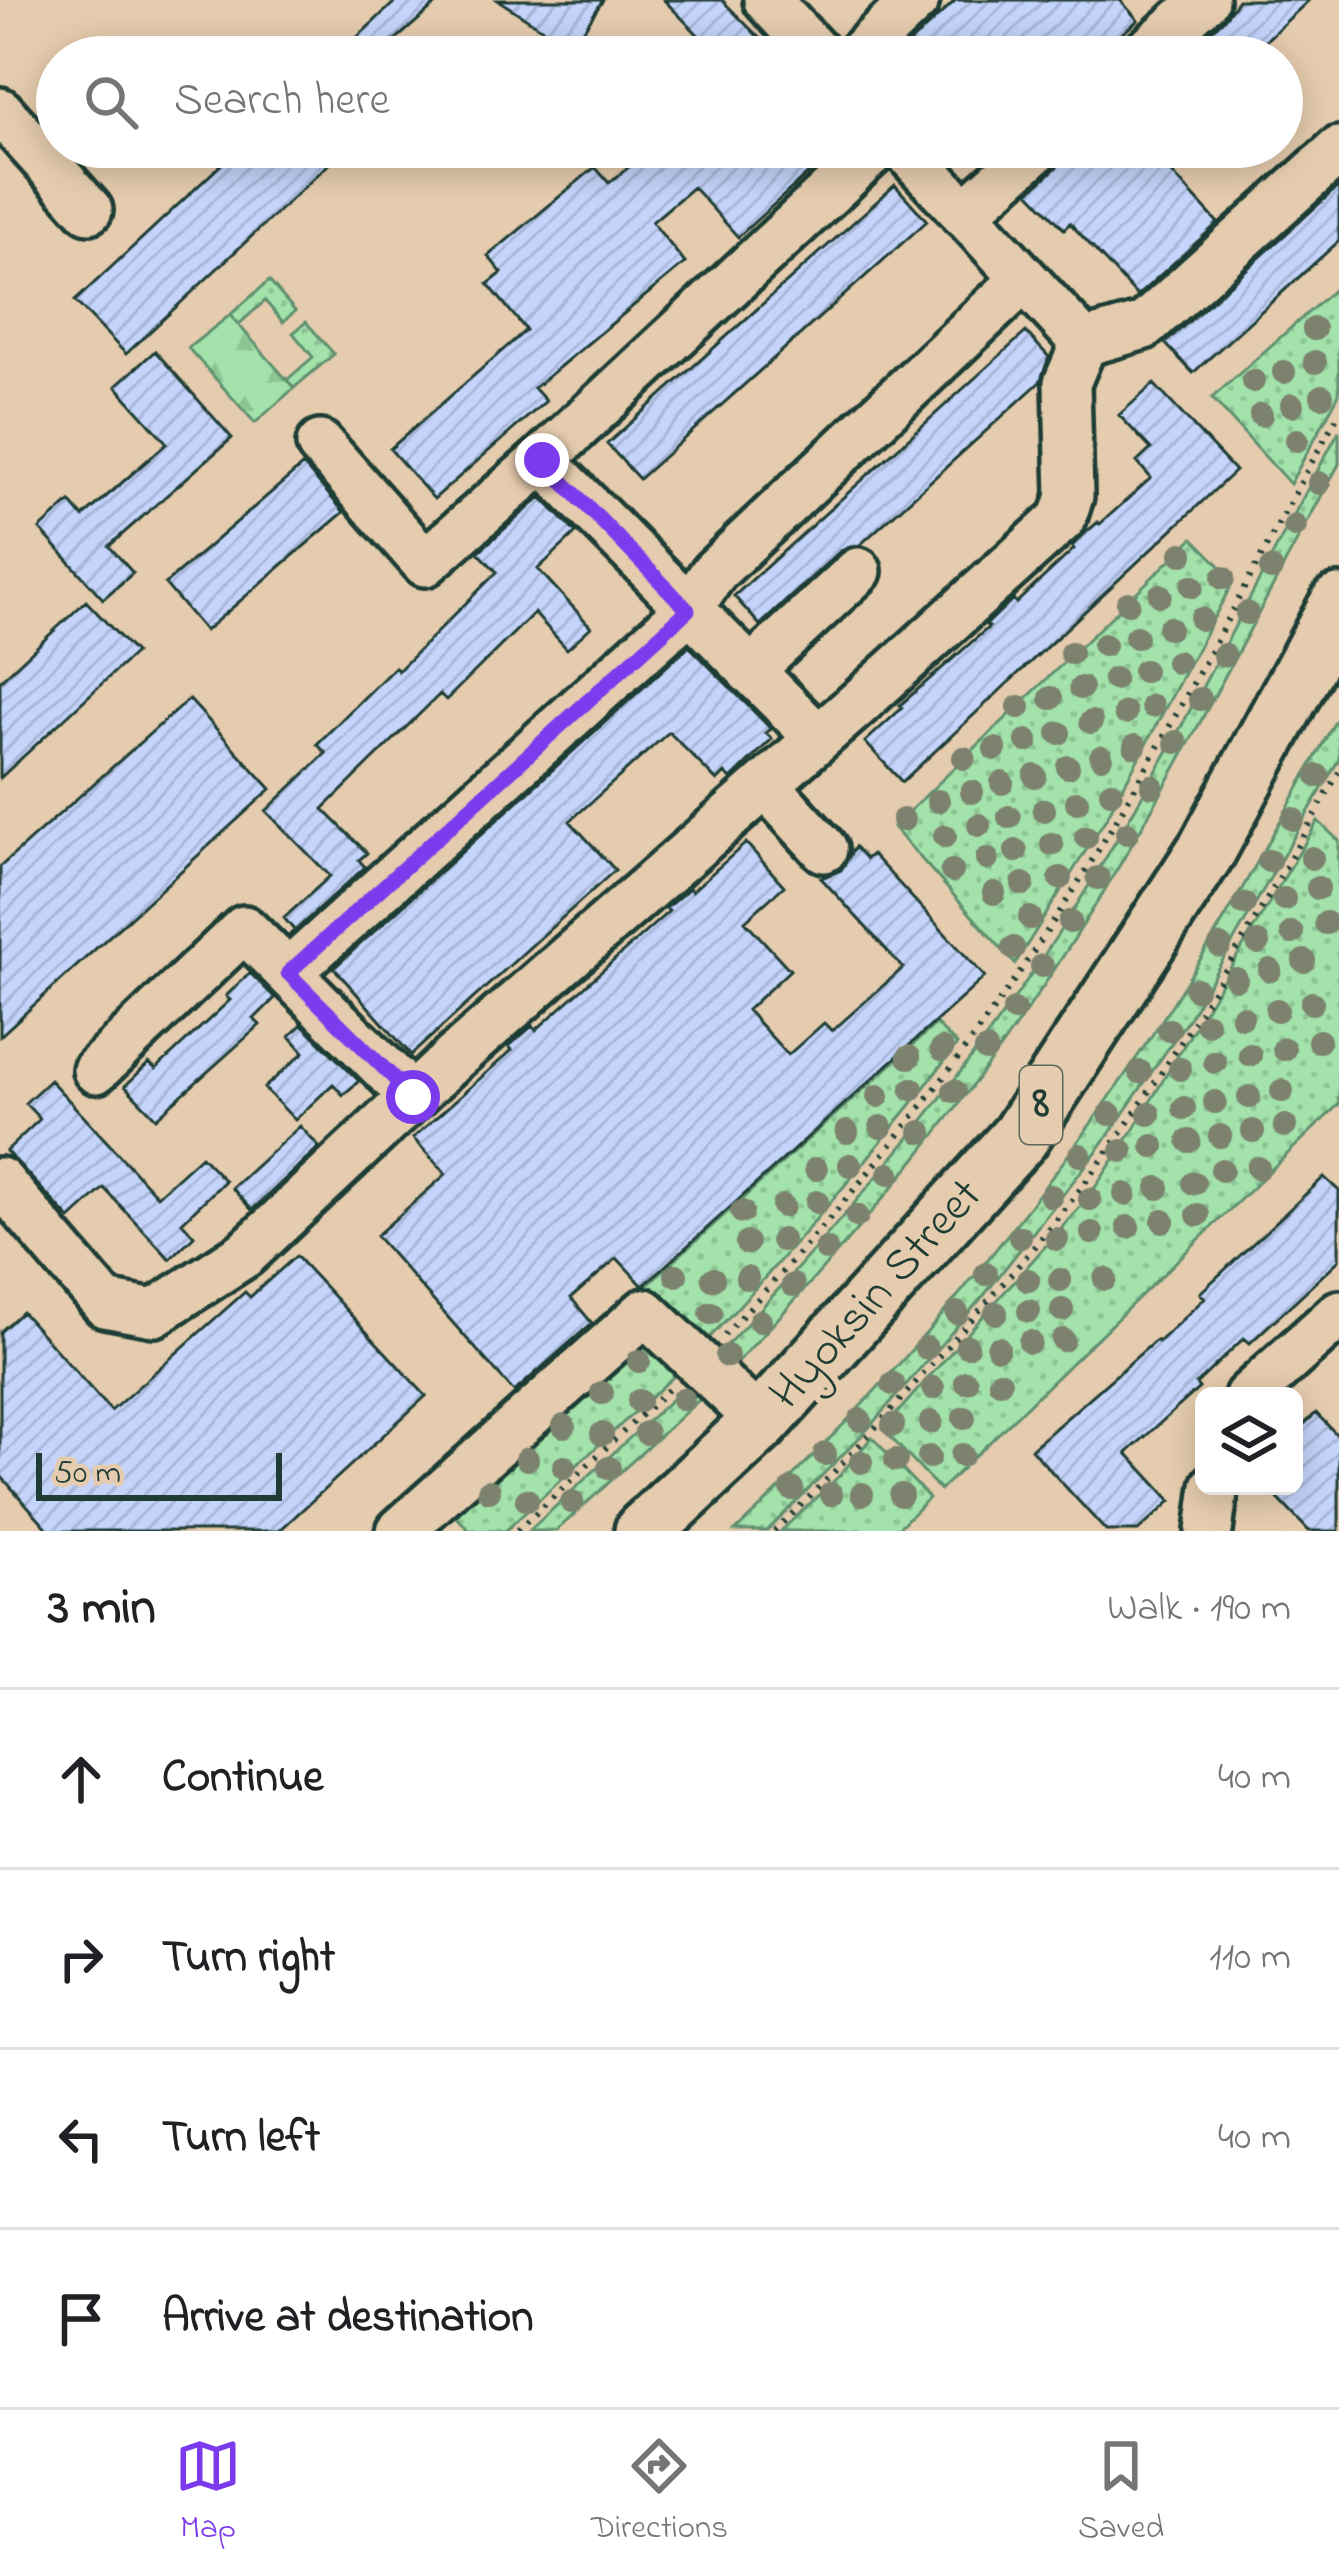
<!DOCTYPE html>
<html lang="en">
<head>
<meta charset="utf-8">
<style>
  body { margin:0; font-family:"Indie Flower",sans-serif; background:#f6f6f6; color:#202124 }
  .controls { position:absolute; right:36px; bottom:36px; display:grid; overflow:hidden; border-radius:18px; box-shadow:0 6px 30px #0003 }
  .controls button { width:108px; height:108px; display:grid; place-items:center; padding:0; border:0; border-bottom:3px solid #e0e0e0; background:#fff; color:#202124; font:60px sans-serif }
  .scale { position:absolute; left:36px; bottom:30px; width:246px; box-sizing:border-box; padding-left:12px; border:6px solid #1f3d34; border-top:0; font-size:33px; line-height:42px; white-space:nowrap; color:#1f3d34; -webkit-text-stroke:9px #e6ccae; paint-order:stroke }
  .stop { position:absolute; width:36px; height:36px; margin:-27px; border:9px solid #7c3aed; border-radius:50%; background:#fff }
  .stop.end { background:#7c3aed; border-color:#fff; box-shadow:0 3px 12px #0008 }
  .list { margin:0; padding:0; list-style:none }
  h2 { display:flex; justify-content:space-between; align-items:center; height:156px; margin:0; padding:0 48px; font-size:51px }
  h2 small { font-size:39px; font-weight:400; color:#757577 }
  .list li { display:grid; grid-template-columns:78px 1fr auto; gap:36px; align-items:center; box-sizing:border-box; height:180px; padding:0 48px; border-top:3px solid #e0e0e0 }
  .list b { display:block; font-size:45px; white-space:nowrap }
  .list em { font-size:39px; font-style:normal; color:#757577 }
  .icon { flex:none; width:66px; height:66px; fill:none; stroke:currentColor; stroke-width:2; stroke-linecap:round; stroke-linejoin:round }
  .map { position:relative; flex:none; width:1339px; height:1531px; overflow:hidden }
  .search { position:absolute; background:#fff; box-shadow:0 6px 30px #0003; left:36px; right:36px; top:36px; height:132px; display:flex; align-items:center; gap:30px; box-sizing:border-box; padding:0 42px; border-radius:66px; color:#757577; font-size:45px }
  .sheet { height:876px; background:#fff }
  nav { display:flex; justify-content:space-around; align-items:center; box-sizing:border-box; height:168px; border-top:3px solid #e0e0e0; background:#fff; font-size:33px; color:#757577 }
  nav a { display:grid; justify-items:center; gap:6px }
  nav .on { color:#7c3aed }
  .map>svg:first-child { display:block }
  .grass { fill:url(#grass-dots); stroke:#619070; stroke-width:3 }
  .forest { fill:url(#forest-firs); stroke:#619070; stroke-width:3 }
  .building { fill:url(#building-hatch); stroke:#1f3d34; stroke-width:3 }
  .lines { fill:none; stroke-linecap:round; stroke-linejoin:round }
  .minor-casing { stroke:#1f3d34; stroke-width:54 }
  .major-casing { stroke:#1f3d34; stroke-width:66 }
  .path { stroke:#1f3d34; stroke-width:6; stroke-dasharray:3 9; stroke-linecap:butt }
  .minor { stroke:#e6ccae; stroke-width:45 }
  .major { stroke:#e6ccae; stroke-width:57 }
  .tree { fill:#7c826e }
  .route { stroke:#7c3aed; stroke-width:15 }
  .labels { text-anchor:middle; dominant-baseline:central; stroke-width:12; stroke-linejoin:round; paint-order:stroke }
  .shield { fill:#e6ccae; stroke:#5b6859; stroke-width:3 }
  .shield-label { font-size:45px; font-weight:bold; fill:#1f3d34 }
  .street-label { font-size:48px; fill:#1f3d34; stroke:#e6ccae }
</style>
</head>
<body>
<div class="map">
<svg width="1339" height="1531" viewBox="0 0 1339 1531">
  <defs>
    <pattern id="grass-dots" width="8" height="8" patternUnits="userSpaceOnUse" patternTransform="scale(3)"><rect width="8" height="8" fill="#a3e3ab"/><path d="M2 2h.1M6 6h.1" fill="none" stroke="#8cc494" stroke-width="1.8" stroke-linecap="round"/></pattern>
    <pattern id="forest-firs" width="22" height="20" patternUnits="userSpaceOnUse" patternTransform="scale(3)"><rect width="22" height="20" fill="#a3e3ab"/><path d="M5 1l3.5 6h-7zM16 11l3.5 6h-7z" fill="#8cc494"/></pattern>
    <pattern id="building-hatch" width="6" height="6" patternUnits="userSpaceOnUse" patternTransform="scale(3)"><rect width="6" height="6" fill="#c4d4fb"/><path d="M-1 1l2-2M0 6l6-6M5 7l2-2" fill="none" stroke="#a8b7d8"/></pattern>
  </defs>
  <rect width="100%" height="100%" fill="#e6ccae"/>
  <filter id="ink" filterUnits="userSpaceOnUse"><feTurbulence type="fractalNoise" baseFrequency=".00833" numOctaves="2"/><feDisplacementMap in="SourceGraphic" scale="24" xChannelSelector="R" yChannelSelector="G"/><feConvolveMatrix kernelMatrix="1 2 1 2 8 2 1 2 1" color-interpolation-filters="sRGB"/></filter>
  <g filter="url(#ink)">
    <path class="grass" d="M269,281l26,30 -12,11 -18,-21 -27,24 -8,-10z
      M1339,285v109l-49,90 -78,-86z
      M306,322l28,32 -40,34 -7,-8 26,-23 -20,-24z
      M1339,431v33c-82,148 -157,301 -246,445 -104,169 -229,320 -365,463l-14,-13c134,-142 260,-291 364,-456 96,-152 175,-315 261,-472z
      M1193,538l41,42 -126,235 -93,149 -122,-137z
      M1339,714v45l-150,259 -89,129 -115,147 -120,138 -98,99h-32c164,-151 309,-331 431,-517 62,-96 118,-199 173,-300z
      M1318,821l21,20v263l-399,386 -57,-61 205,-231 46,-69z
      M936,1024l21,21c-82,108 -165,206 -258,304l-61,-56z
      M644,1342l43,22 -182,167h-35l-14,-15z
      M700,1373l5,19 -5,7 -144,132h-27z
      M872,1437l57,61 -34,33h-114l58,-55z"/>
    <path class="forest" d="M230,315l64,73 -39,35 -67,-75z"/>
    <path class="building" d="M397,0h44l-48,42 13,15h-70z
      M498,0h105l-31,48z
      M664,0h58l56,57h-58z
      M956,0h164l18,20 -43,37h-200z
      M1238,0h71l-61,57h-66l41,-37z
      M240,147h107l-221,207 -51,-53z
      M654,147h183l-99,90 -45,-50 -41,35 33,41 -151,125 12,13 -112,98 -44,-50 136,-119 -38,-46 14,-11 -14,-17 107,-89 14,16z
      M1065,147h83l70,76 -81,73 -67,-73 -6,6 -35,-37 29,-26z
      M895,185l32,36 -288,258 -32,-35z
      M1339,186v55l-146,132 -28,-30z
      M1026,332l23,25 -9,25 -180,163 -20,6 -80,74 -26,-29z
      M155,351l77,87 -123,108 24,27 -30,26 -63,-70 30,-27 13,15 84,-74 -51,-57z
      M1154,384l81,87 -333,311 -37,-40 37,-34 -2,-3 89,-78 -3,-2 27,-26 3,4 58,-54 -2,-3 12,-12 14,-12 2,2 51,-46 -14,-16 14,-13 -32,-34z
      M303,465l41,47 -139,119 -40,-47z
      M541,497l35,36 -38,36 53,58 -24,22 -33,-36 -88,87 -6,-6 -117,115 44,44 -8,7 6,7 -76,69 5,-6 -10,-12 46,-42 -64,-65 60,-58 -9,-9 78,-77 3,4 99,-99 -19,-20z
      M86,601l49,52 -135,125v-97z
      M689,646l82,83 -5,4 6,6 -41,40 -6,-6 -8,8 -48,-49 -99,89 45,49 -204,185 -77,-87z
      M189,699l82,90 -271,247v-169z
      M746,843l38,43 -39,35 45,49 -43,40 41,45 36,-32 8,8 71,-63 -82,-90 20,-8 14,-23 11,12 6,-5 113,123 -342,309 -26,-28 -46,40 21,25 -78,69 -138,-156 70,-62 -33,-36 99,-88 -3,-4 23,-20 4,4 133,-119 -3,-3 23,-20 3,3z
      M250,973l25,25 -21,21 6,6 -104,93 -31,-32 24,-23 7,6 74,-69 -4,-4z
      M302,1024l57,57 -16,14 -10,-11 -38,36 -31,-32 40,-36 -14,-16z
      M50,1080l107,116 44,-40 24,25 -43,41 12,14 -24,23 -66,-71 -34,31 -64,-68 34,-32 -15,-16z
      M300,1126l19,21 -67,63 -20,-22z
      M1324,1177l15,14v69l-89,83 -6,-5 -48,46 3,4 -72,65 44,48 -33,30h-32l-75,-82 125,-109 2,2 47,-44 -5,-5z
      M296,1256l130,140 -147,135h-229l-50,-56v-143l22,-20 89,99 134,-119 5,5z
      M1316,1413l23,24v94h-30l-43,-45h28v-52z"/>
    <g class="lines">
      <defs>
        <path id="minor" d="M767,0l53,57
          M856,57l60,-57
          M1141,57l64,-57
          M0,111l89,99
          M964,214l75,-67
          M1084,343l60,-17 195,-176
          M320,444l105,119 117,-103 336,-313
          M542,460l276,278
          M750,671l108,-100
          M766,785l58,64
          M288,973l400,-363 26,-38 310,-293
          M96,1070l148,-141 169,168
          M0,1181l105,123 49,9 91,-59 209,-196 406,-356 203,-184 7,-22 -3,-113 17,-40 -181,-196
          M1248,1396l91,-82
          M400,1531l245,-219 116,110
          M1209,1531l6,-45"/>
        <path id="major" d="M644,1531l117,-109 259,-285 188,-289 131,-244"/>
      </defs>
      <use href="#minor" class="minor-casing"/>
      <use href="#major" class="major-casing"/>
      <path class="path" d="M724,1335c128,-135 244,-279 344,-436 99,-156 181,-325 271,-486
        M517,1531l155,-145
        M774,1531c58,-54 111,-113 163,-173 67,-74 134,-151 190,-234 78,-113 145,-233 212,-352"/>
      <use href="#minor" class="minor"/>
      <use href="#major" class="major"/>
    </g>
    <g class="tree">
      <circle cx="1314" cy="329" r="12"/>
      <circle cx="1315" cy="362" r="12"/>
      <circle cx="1284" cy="372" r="12"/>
      <circle cx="1253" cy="381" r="12"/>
      <circle cx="1322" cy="396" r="12"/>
      <circle cx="1292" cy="405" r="12"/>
      <circle cx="1261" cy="415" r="12"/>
      <circle cx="1297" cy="440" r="12"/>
      <circle cx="1319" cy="483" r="12"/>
      <circle cx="1295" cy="526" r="12"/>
      <circle cx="1182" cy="554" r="12"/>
      <circle cx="1271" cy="569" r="12"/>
      <circle cx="1223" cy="578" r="12"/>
      <circle cx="1192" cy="586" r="12"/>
      <circle cx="1160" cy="595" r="12"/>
      <circle cx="1128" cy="603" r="12"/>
      <circle cx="1247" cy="613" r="12"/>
      <circle cx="1201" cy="619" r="12"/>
      <circle cx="1169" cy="628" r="12"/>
      <circle cx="1136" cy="637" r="12"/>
      <circle cx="1104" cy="645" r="12"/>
      <circle cx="1071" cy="653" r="12"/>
      <circle cx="1224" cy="655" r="12"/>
      <circle cx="1177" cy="662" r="12"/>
      <circle cx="1144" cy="671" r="12"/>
      <circle cx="1114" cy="679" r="12"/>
      <circle cx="1081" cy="688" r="12"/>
      <circle cx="1051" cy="698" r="12"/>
      <circle cx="1200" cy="699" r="12"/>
      <circle cx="1152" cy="706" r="12"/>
      <circle cx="1019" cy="707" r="12"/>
      <circle cx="1125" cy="713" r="12"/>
      <circle cx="1091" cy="722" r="12"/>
      <circle cx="1059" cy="733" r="12"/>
      <circle cx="1027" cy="741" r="12"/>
      <circle cx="1176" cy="742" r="12"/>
      <circle cx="1135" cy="746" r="12"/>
      <circle cx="995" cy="749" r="12"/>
      <circle cx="1101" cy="757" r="12"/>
      <circle cx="964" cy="758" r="12"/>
      <circle cx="1068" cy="767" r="12"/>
      <circle cx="1035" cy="776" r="12"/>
      <circle cx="1318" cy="776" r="12"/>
      <circle cx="1002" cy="783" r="12"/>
      <circle cx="1152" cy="786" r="12"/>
      <circle cx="972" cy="792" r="12"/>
      <circle cx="1111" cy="792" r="12"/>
      <circle cx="938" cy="801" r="12"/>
      <circle cx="1077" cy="802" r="12"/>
      <circle cx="1044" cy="810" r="12"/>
      <circle cx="1009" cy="817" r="12"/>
      <circle cx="1293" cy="819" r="12"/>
      <circle cx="903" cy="820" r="12"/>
      <circle cx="979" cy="825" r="12"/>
      <circle cx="1127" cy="833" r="12"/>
      <circle cx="945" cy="836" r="12"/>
      <circle cx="1086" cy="837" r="12"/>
      <circle cx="1052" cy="844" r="12"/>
      <circle cx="1016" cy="851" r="12"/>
      <circle cx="1312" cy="858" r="12"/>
      <circle cx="987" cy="859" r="12"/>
      <circle cx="1269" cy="861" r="12"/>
      <circle cx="952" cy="871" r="12"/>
      <circle cx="1060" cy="878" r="12"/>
      <circle cx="1098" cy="878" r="12"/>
      <circle cx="1023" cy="884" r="12"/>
      <circle cx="1318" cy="888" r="12"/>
      <circle cx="994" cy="893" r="12"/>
      <circle cx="1284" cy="899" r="12"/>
      <circle cx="1244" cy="904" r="12"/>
      <circle cx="1030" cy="918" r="12"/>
      <circle cx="1070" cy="922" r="12"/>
      <circle cx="1326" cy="923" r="12"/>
      <circle cx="1292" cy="933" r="12"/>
      <circle cx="1258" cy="943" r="12"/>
      <circle cx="1220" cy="946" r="12"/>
      <circle cx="1013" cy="948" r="12"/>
      <circle cx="1304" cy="961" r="12"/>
      <circle cx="1042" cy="966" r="12"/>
      <circle cx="1270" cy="970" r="12"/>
      <circle cx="1236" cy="979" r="12"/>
      <circle cx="1196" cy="989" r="12"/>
      <circle cx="1312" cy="1003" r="12"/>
      <circle cx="1014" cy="1010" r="12"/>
      <circle cx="1277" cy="1010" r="12"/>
      <circle cx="1242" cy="1017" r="12"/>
      <circle cx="1207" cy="1024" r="12"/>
      <circle cx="1169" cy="1030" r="12"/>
      <circle cx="1319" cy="1041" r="12"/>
      <circle cx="942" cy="1049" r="12"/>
      <circle cx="1284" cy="1049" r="12"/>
      <circle cx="986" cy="1050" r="12"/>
      <circle cx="1250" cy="1055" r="12"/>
      <circle cx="909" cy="1057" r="12"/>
      <circle cx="1215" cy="1062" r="12"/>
      <circle cx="1180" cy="1069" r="12"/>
      <circle cx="1140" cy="1072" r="12"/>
      <circle cx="912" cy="1089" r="12"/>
      <circle cx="954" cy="1091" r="12"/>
      <circle cx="1282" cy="1091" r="12"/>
      <circle cx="878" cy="1096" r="12"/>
      <circle cx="1249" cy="1097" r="12"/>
      <circle cx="1215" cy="1102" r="12"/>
      <circle cx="1184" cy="1108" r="12"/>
      <circle cx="1110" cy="1114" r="12"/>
      <circle cx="1149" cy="1114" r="12"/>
      <circle cx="1285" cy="1126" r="12"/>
      <circle cx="881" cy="1127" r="12"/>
      <circle cx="1253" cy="1131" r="12"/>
      <circle cx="847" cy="1132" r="12"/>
      <circle cx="921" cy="1132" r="12"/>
      <circle cx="1220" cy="1136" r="12"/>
      <circle cx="1189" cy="1141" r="12"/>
      <circle cx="1153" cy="1146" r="12"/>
      <circle cx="1122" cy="1151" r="12"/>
      <circle cx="1080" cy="1155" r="12"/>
      <circle cx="850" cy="1165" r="12"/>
      <circle cx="1258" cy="1168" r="12"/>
      <circle cx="816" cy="1169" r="12"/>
      <circle cx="1222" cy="1170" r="12"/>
      <circle cx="889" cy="1174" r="12"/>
      <circle cx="1194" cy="1183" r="12"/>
      <circle cx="1158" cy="1188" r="12"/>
      <circle cx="1125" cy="1194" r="12"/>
      <circle cx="1051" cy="1196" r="12"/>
      <circle cx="1090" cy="1199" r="12"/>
      <circle cx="817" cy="1202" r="12"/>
      <circle cx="783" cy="1206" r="12"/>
      <circle cx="742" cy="1212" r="12"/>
      <circle cx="1198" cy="1215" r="12"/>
      <circle cx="857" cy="1216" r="12"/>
      <circle cx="1163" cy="1221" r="12"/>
      <circle cx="1128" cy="1227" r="12"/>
      <circle cx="1092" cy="1233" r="12"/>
      <circle cx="1020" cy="1237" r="12"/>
      <circle cx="1057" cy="1239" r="12"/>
      <circle cx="782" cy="1240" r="12"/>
      <circle cx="747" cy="1243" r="12"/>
      <circle cx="826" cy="1249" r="12"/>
      <circle cx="986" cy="1274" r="12"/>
      <circle cx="676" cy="1275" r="12"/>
      <circle cx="747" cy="1278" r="12"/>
      <circle cx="713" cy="1279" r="12"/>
      <circle cx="1105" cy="1279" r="12"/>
      <circle cx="1028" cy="1280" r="12"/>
      <circle cx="1060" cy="1280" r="12"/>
      <circle cx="793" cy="1285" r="12"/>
      <circle cx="1062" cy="1310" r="12"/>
      <circle cx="1029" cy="1311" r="12"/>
      <circle cx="711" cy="1313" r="12"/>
      <circle cx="957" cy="1313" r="12"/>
      <circle cx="996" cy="1313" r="12"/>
      <circle cx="760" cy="1321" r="12"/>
      <circle cx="1063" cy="1340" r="12"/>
      <circle cx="1030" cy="1342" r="12"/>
      <circle cx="967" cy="1346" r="12"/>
      <circle cx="926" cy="1348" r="12"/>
      <circle cx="998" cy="1348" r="12"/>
      <circle cx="727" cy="1356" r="12"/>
      <circle cx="639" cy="1361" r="12"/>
      <circle cx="966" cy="1382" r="12"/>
      <circle cx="1000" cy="1382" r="12"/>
      <circle cx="893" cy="1384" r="12"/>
      <circle cx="933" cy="1388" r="12"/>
      <circle cx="602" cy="1393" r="12"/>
      <circle cx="683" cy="1399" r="12"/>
      <circle cx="639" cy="1401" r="12"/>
      <circle cx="964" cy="1418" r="12"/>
      <circle cx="860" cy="1420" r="12"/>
      <circle cx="931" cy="1422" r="12"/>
      <circle cx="893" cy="1425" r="12"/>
      <circle cx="564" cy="1426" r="12"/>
      <circle cx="646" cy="1433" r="12"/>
      <circle cx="602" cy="1434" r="12"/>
      <circle cx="825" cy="1454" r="12"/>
      <circle cx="962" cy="1455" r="12"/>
      <circle cx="929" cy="1457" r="12"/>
      <circle cx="527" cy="1459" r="12"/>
      <circle cx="896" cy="1460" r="12"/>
      <circle cx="861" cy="1462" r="12"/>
      <circle cx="564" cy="1467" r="12"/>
      <circle cx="609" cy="1468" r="12"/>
      <circle cx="792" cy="1489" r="12"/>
      <circle cx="489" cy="1491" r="12"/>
      <circle cx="831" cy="1494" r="12"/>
      <circle cx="862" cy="1494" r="12"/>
      <circle cx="901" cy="1495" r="12"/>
      <circle cx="527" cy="1500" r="12"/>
      <circle cx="572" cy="1502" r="12"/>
    </g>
  </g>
  <g class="lines" filter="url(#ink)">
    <path class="route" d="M413,1097l-125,-124 400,-363 -146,-150"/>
  </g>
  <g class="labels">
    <rect class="shield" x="1020" y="1066" width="42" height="78" rx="9"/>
    <g class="shield-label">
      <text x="1041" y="1105">8</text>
    </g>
    <g class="street-label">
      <text transform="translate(877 1295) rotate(-48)">Hyoksin Street</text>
    </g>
  </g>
</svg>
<div class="controls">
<button><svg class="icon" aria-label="layers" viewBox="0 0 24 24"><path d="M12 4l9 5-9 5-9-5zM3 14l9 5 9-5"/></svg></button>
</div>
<div class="scale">50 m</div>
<div class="stop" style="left:413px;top:1097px"></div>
<div class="stop end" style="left:542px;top:460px"></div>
<div class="search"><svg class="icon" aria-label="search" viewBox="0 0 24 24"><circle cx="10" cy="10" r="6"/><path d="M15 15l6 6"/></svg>Search here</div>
</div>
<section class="sheet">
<h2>3 min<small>Walk · 190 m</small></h2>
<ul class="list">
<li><svg class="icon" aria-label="ahead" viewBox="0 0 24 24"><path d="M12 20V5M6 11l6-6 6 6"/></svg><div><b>Continue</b></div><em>40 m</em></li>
<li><svg class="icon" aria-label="right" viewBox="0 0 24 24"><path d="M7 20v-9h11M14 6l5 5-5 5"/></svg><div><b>Turn right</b></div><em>110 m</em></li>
<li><svg class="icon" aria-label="left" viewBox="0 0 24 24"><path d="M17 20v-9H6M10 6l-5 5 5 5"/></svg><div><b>Turn left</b></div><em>40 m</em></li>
<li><svg class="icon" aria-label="arrive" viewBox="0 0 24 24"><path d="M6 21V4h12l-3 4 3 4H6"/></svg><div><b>Arrive at destination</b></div></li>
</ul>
</section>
<nav>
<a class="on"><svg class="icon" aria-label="map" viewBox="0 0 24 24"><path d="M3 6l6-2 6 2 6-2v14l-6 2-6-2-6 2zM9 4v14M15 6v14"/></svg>Map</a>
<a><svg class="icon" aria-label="directions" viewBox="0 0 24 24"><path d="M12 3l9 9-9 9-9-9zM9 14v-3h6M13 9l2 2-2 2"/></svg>Directions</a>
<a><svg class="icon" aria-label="saved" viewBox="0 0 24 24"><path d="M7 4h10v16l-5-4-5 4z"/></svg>Saved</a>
</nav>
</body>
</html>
